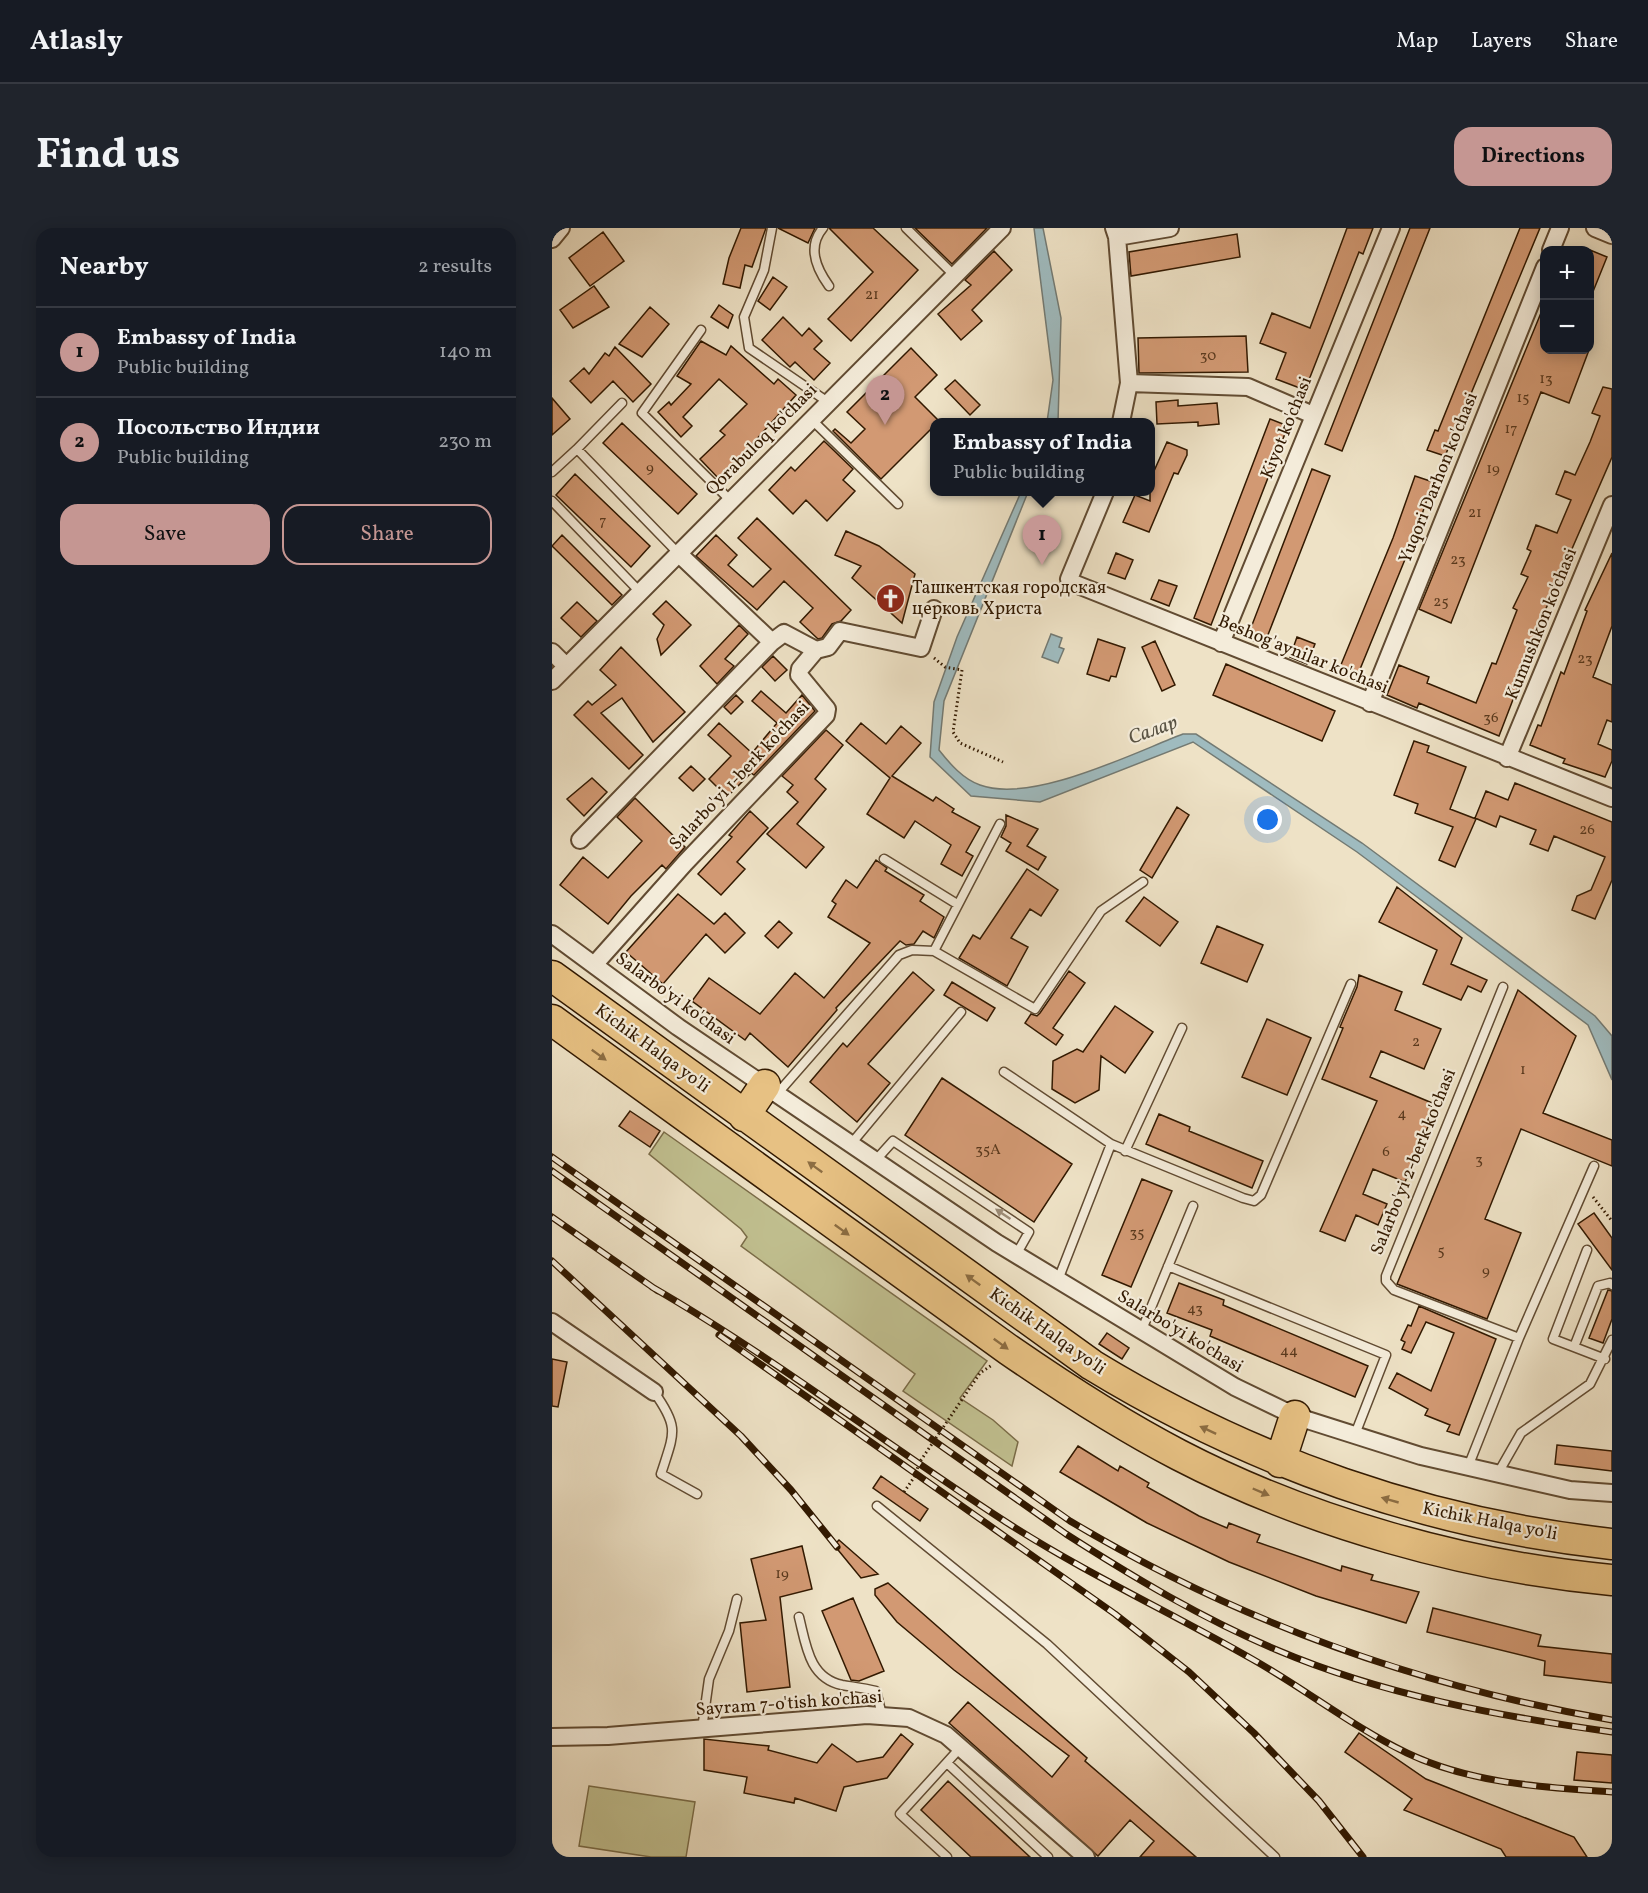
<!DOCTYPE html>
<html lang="en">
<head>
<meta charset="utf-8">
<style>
  body { margin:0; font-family:Vollkorn,serif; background:#20242c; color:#f1f3f6 }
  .controls { position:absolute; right:18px; top:18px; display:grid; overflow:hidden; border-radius:12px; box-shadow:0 3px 15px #0003 }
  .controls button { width:54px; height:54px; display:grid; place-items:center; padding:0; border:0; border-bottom:2px solid #363941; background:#171b24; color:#f1f3f6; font:30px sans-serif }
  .you { position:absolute; left:716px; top:592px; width:21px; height:21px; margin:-15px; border:4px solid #fff; border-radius:50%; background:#1a73e8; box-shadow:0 0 0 9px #1a73e833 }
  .badge { display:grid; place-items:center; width:39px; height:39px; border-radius:50%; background:#c59692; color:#111; font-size:20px; font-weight:700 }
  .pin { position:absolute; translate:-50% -50px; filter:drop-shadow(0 2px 3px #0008) }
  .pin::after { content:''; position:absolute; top:32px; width:21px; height:18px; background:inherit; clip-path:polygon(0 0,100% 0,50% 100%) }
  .popup { position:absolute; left:378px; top:190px; width:225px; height:78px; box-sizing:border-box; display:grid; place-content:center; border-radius:12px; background:#171b24; filter:drop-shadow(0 2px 4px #0005); font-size:20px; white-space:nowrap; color:#9ea1a6 }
  .popup b { font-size:22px; color:#f1f3f6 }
  .popup::after { content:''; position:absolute; left:50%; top:100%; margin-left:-12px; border:12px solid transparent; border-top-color:#171b24 }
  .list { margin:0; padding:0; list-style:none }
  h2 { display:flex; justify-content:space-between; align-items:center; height:78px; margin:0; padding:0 24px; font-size:26px }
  h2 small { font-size:20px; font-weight:400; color:#9ea1a6 }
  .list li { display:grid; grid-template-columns:39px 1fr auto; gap:18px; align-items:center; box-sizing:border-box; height:90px; padding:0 24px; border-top:2px solid #363941 }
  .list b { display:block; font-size:22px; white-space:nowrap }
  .list p { margin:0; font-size:20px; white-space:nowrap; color:#9ea1a6 }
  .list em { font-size:20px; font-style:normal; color:#9ea1a6 }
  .actions { display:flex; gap:12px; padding:18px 24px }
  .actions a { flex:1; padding:14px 0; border:2px solid #c59692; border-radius:18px; text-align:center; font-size:21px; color:#c59692 }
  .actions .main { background:#c59692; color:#111 }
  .map { position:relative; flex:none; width:1060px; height:1629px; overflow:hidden; border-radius:18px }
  header { display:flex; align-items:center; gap:36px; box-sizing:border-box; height:84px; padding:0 30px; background:#171b24; border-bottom:2px solid #363941 }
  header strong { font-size:28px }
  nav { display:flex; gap:33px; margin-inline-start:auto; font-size:21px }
  .intro { display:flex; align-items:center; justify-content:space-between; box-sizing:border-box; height:144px; padding:0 36px }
  h1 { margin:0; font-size:42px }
  .button { padding:15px 27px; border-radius:18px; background:#c59692; color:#111; font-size:21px; font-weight:700 }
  main { display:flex; gap:36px; padding:0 36px }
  aside { flex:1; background:#171b24; border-radius:18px; box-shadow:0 3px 15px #0003 }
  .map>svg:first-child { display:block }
  .green { fill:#c1c090; stroke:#7a6c48; stroke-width:1.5 }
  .water { fill:#9fbbbf; stroke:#737a73; stroke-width:1.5 }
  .building { fill:#d29973; stroke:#321900; stroke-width:1.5 }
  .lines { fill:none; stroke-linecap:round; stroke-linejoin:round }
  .lane-casing { stroke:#614b32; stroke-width:11 }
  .street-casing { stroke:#614b32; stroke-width:20 }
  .highway-casing { stroke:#321900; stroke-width:33 }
  .path { stroke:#321900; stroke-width:3; stroke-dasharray:1.5 3; stroke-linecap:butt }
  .lane { stroke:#f4ecda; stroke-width:8 }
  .street { stroke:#f4ecda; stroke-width:16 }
  .highway { stroke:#e7c183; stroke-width:30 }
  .rail-casing { stroke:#321900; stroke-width:7 }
  .rail { stroke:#f4ecda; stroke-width:4.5; stroke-dasharray:14; stroke-linecap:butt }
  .oneway { fill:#8c6d42 }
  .oneway2 { fill:#9d8d78 }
  .labels { text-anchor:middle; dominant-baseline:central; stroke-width:4.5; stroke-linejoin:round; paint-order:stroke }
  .number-label { font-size:15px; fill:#5a391d }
  .street-label { font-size:18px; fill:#321900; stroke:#f4ecda }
  .poi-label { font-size:18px; fill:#321900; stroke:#f4ecda; text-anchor:start }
  .water-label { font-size:20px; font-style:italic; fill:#585243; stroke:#f4ecda }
</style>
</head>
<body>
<header>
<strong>Atlasly</strong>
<nav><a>Map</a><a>Layers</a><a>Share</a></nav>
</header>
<div class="intro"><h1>Find us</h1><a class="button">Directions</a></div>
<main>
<aside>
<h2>Nearby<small>2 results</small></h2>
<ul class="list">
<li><span class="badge">1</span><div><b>Embassy of India</b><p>Public building</p></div><em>140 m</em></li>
<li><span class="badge">2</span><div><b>Посольство Индии</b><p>Public building</p></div><em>230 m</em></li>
</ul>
<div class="actions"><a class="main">Save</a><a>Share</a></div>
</aside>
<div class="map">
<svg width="1060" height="1629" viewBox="0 0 1060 1629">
  <rect width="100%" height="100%" fill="#eee2c6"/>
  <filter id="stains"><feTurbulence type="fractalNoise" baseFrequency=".00333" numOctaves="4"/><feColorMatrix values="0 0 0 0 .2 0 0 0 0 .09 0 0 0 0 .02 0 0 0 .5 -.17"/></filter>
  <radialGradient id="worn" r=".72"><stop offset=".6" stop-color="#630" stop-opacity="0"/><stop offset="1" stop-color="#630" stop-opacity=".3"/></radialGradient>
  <path class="green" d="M112,904l323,229 -27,37 33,22 25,22 -6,24 -109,-75 12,-17 -174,-128 6,-9 -6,-8 -92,-75z
    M37,1558l106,16 -9,55h-35l-72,-11z"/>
  <path class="water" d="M482,0h9l18,90 -3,104h-11l6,-42z
    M469,264h7l-84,209 -5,49c11,14 24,29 41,35 52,19 153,-32 203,-51h13l166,109 233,173 17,20v44l-24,-55 -231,-173 -164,-110 -153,60 -69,-6 -41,-39 4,-55 23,-65z
    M499,406l11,4 -3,9 5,2 -6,14 -16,-6z"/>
  <path class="building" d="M189,0h25l-14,39 -7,-2 -5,23 -17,-4 6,-26z
    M226,0h37l-7,15z
    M277,0h44l45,42 -67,71 -23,-22 45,-47z
    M363,0h72l-35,36z
    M795,0h26l-10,26 -4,-2 -54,138 -29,-11 10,-26 -26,-10 12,-30 38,15z
    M858,0h20l-88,223 -17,-7z
    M968,0h20l-95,228 -18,-6 8,-20 3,1z
    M51,4l21,29 -34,25 -21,-28z
    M685,6l3,23 -109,19 -2,-24z
    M1038,22l17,7 -17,42z
    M442,23l18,19 -40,40 10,11 -21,19 -23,-26 33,-29 -6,-5z
    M221,49l14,10 -17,23 -12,-9z
    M42,58l15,21 -36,21 -13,-18z
    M167,77l14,10 -5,13 -17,-11z
    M98,79l19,17 -27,33 -23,-13z
    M991,80l2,42h44l-20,53 -28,-11 -90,231 -32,-14z
    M231,89l19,19 7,-8 13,13 -8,8 16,14 -16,17 -19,-18 -5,5 -28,-27z
    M694,108l2,36 -109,1 -1,-35z
    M149,113l25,14 5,-9 43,38 4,-5 18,16 -76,85 -20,-21 25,-24 -5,-4 27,-27 -28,-25 -36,38 9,9 -11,11 -23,-25 11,-10 2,3 20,-21 -14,-8z
    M63,119l36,37 -18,18 -20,-21 -22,22 -21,-22 14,-13 5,6 16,-21 4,3z
    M359,120l26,27 -22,22 24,24 -58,58 -48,-48 2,-2 16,14 14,-14 -18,-17z
    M403,152l25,25 -10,10 -25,-26z
    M1051,159l9,2v68l-78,179 3,1 -38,99 -80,-33 -2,5 -30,-13 12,-30 30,12 -2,6 49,20 16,-40 4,1 21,-54 -4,-2 15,-31 -7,-3 10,-23 -4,-2 9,-24 21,8 14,-33 -15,-6 9,-23 10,4 15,-33 10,-26 -8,-3z
    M0,170l18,21 -18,16z
    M626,172v6l39,-3 2,21 -21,2v-4l-41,2 -1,-22z
    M718,191l18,7 -77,199 -17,-7z
    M70,195l75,71 -19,20 -75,-71z
    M272,213l29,28 -10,11 12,11 -28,30 -21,-21 -13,14 -24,-24 22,-23 4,4z
    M615,214l20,8v5l-9,19 -4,-1 -25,59 -26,-10 12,-27 15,6v-32l4,2z
    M760,241l18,7 -66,169 -17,-7z
    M23,246l75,72 -19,21 -75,-72z
    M863,248l18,6 -18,53 -59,144 -18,-7 55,-134z
    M205,290l94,92 -10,11 -9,3 -10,14 -4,1 -18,-17 13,-14 -29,-27 -27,29 -61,-54 20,-21 21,20 -9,10 25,22 18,-18 -33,-31z
    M294,303l33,15 36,28 -13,49 -50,-45 9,-12 -26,-11z
    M10,307l60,60 -10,10 -60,-59z
    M564,325l17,7 -8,19 -17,-6z
    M1060,325v73l-19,51 19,8v37l-5,-2 -9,24 14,6v11l-7,16 -42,-14 2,-4 -35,-14 8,-20 3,1 20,-54 3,2 23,-63 -2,-1z
    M607,352l18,6 -8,20 -18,-7z
    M114,373l25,24 -30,30 -4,-16 7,-14 -11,-11z
    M25,374l20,19 -16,16 -20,-19z
    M187,397l9,9 -23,25 9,7 -17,18 -17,-18z
    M745,409l18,7 -8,20 -17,-7z
    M546,411l27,9 -9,29 -5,-1 -2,5 -22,-7z
    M603,413l20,44 -13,6 -20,-44z
    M69,419l64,65 -32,30 -31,-44 -21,15 42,42 -14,14 -55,-54 14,-14 4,4 24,-20 -16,-15z
    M221,428l14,14 -12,11 -13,-14z
    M674,436l109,47 -13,30 -109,-46z
    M209,463l25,22 16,-18 13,16 -61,64 -3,-2 -24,24 -18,-18 22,-23 -23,-21 11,-12 33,30 25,-30 -25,-22z
    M184,467l7,7 -12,12 -7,-7z
    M309,495l25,21 15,-18 20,17 -29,33 41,25 3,-4 18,12 -2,3 28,15 -14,25 7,4 -11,20 -21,-12 10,-19 -36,-24 -11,17 -37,-24 23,-36 -44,-37z
    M274,502l17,15 -28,34 11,10 -29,35 27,23 -18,21 -39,-34 31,-32 -11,-10 6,-7 -11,-9z
    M862,513l15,5 -2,6 39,15 -16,42 26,10 -21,48 -16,-7 14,-33 -38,-14 3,-9 -24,-9z
    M139,538l14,13 -12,12 -14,-13z
    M40,550l15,14 -23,24 -17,-17z
    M963,555l97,39v58l-17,39 -23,-9 5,-14 14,-6 14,-33 -51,-21 -6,15 -18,-7 6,-14 -36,-14 -4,11 -21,-9 11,-27 22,9z
    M83,570l50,49 -19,22 -4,-4 -31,31 -23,28 -48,-39 23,-28 25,21 34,-37 -25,-24z
    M625,579l12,8 -37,63 -12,-8z
    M198,583l18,17 -31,34 8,7 -24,26 -23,-21 34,-37 -3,-2z
    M454,587l32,14 -11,17 19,11 -8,13 -32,-19 5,-8 -10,-6 5,-11z
    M324,632l11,8 -2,3 39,24 -4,6 24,16 -10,21 -11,-7 -9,13 -8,1 -6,-4 -64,67 1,2 -49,57 -38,-34 -5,7 -53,-39 17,-23 51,36 35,-41 29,25 46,-55 -42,-26 8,-13 -4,-3 14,-21 11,8z
    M475,641l31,21 -17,26 -11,-7 -19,29 17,9 -21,39 -48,-28 14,-23 7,4z
    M845,659l65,51 -11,26 36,16 -6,12 -13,-6 -7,14 -38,-16 14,-34 -58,-28z
    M126,666l36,30 11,-11 20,20 -20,20 -19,-19 -43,50 -37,-32z
    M592,669l34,25 -18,24 -34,-25z
    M227,693l13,12 -14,15 -13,-12z
    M665,698l46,19 -16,37 -46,-19z
    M517,743l16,12 -32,45 10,7 -7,10 -31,-22 6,-9 6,2 3,-3z
    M361,744l21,18 -66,74 22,19 -33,39 -47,-40 33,-39 4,4z
    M807,747l43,17 -7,18 46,19 -17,40 -43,-18 -11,26 67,28 -32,77 -32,-13 -10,25 24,10 -9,21 -22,-10 -11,26 -25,-10 57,-130 -55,-22 21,-51 -3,-1 17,-40z
    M400,754l43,26 -8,13 -43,-26z
    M966,762l58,46 -33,77 69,27v26l-91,-37 -36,90 36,14 -34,86 -90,-35z
    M563,778l38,26 -28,41 -24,-17 -2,34 -24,13 -23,-14 1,-28 24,-12 6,3z
    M715,791l44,19 -24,57 -45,-18z
    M390,850l130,86 -38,58 -129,-87z
    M78,883l30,20 -10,16 -31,-21z
    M607,886l31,13 -1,4 74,30 -11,27 -106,-44z
    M590,951l30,12 -41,96 -29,-12z
    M1042,985l18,25v32l-34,-46z
    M627,1055l45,17 -1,5 145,61 -13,31 -145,-61 2,-6 -45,-17z
    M1056,1062l4,1v28l-9,24 -14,-5z
    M867,1078l77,33 -37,96 -12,-4 3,-6 -25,-10 3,-6 -39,-21 8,-15 34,18 23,-58 -28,-11 -15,31 -9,-4 3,-7 -4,-2 7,-15 3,1z
    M555,1105l22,15 -7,11 -23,-15z
    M0,1131l15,3 -9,45 -6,-1z
    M1005,1217l55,6v20l-57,-7z
    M526,1218l40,25 2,-5 29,17 -2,4 52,29 28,12 2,-5 31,12 -3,7 84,29 1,-5 31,9 -2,5 48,12 -13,31 -90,-27 -87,-34 -82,-39 -87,-51z
    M329,1248l47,33 -8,12 -47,-33z
    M287,1312l39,34 -17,4 -27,-33z
    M250,1318l10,43 -32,8 10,90 -43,5 -7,-69 26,-3 -15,-61z
    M336,1355l199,175 -2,3 111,96h-56l14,-16 -24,-21 -32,36 -149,-133 19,-21 84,75 17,-21 -115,-86 -57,-48 -22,-27v-6z
    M301,1370l31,73 -25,10 -8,-1 -29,-69z
    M881,1380l108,27 -3,11 74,8v29l-68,-8 1,-14 -118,-29z
    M807,1505l67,46 148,58 13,20h-81l-5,-8 -97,-39 8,-11 -67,-47z
    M349,1506l12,10 -26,34 -43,9 -8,24 -41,-13 -1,5 -50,-10 3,-16 -43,-7v-31l65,7 -1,4 49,13 15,-19 25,18 26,-5z
    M1025,1524l35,3v28l-38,-3z
    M396,1553l82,76h-59l-50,-47z"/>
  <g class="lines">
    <defs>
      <path id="lane" d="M220,0l-8,42 -20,47 5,31 79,54
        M271,0c-16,19 -7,40 6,58
        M354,0l48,47
        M149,102l-59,83 88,87
        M259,191l87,85
        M25,221l45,-46
        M0,244l25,-23 101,104
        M0,273l88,91
        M332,631l73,45
        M382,723l101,58 66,-98 42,-29
        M951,759l-117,289v5l8,9 125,48
        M452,844l107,72
        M225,866l122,-139 13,-5 22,1 66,-127
        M299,916l110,-132
        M573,923l57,-123
        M323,933l18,-20 136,91 -13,23
        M616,1038l218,89 -32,82
        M506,1052l53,-136 132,54 11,3 7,-6 90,-211
        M589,1104l52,-126
        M1022,1119l-21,-8 34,-89
        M1053,1131l-31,-12 24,-61 12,-3 2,2
        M102,1164c26,36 20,41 7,82l36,20
        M916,1239l51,-129 75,-172
        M945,1247l24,-42 69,-49 22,-44
        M325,1278l170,138 228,213
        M247,1389c7,28 10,61 43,68 12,2 22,3 34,6l6,24
        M150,1501l7,-50 20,-48 8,-32
        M395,1535l101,94
        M395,1629l-47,-43 61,-67"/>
      <path id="street" d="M562,0l3,9 12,146 -8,39
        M1043,0l17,7
        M565,9l53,-9
        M0,11l9,-11
        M999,22l9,-22
        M577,155l119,4 65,28
        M553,264l-36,87 4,4 539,215
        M669,415l170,-415
        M264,422l12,-3 12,-16 81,17 13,-39
        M0,424l14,14
        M0,453l450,-453
        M818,475l175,-436
        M955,530l105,-253
        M28,612l192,-198
        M0,706l126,93 319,216 238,144 60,29 126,40 149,34 42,3
        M42,737l91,-102 141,-148 1,-6 -28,-34 1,-6 16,-19 -32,-17 -12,9 -94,-89
        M0,1094l102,70
        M0,1509l56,-1 259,-21 42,3 37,17 140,122"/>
      <path id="highway" d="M0,748l540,389c159,97 335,159 520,179
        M0,792l457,330c55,38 110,74 170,105 129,67 288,112 433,125
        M192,888l21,-31
        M728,1234l15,-46"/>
    </defs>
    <use href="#lane" class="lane-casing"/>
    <use href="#street" class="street-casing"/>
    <use href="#highway" class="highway-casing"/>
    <path class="path" d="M382,430l11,9 17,3 -9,62 7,11 43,19
      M1041,969l19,24
      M352,1264l11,-16 4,-13 61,-90 12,-8"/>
    <use href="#lane" class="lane"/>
    <use href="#street" class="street"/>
    <use href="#highway" class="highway"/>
    <defs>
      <path id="rail" d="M0,929l518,364c167,100 351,166 542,199
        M0,943l514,363c67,43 137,85 211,116 106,45 221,66 335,82
        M0,989l106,74
        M0,1033l189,175 50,54 46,57
        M100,1059c123,71 235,158 354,235 79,51 164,90 246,137 53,30 101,68 155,94 65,31 135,34 205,39
        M167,1107l396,279 74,58 65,61 65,68 44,56"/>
    </defs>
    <use href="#rail" class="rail-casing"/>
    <use href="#rail" class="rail"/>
  </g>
  <defs><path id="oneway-solid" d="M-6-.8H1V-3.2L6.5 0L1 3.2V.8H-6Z" transform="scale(1.5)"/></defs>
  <g class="oneway">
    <use href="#oneway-solid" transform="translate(47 827) rotate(36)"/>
    <use href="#oneway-solid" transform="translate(263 939) rotate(-144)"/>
    <use href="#oneway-solid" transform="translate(290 1002) rotate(36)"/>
    <use href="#oneway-solid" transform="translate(421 1052) rotate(-144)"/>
    <use href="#oneway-solid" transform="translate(449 1116) rotate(36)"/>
    <use href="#oneway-solid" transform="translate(656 1202) rotate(-155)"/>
    <use href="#oneway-solid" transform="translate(709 1264) rotate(23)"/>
    <use href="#oneway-solid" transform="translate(838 1272) rotate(-164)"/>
  </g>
  <use class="oneway2" href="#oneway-solid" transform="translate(451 986) rotate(-146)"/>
  <defs>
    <symbol id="church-disc" viewBox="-11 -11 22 22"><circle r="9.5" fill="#8f2418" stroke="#f4ecda"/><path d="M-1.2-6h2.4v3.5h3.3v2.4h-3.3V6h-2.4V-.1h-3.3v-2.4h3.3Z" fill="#fff"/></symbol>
  </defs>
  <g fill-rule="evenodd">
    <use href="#church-disc" x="322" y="354" width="33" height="33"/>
  </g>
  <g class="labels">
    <g class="number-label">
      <text x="320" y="67">21</text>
      <text x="656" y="128">30</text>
      <text x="994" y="151">13</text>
      <text x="971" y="170">15</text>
      <text x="959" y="201">17</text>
      <text x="98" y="240">9</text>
      <text x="941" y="241">19</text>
      <text x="923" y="285">21</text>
      <text x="51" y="293">7</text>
      <text x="906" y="332">23</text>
      <text x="889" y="374">25</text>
      <text x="1033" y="431">23</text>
      <text x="939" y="490">36</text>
      <text x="1035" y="602">26</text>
      <text x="864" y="814">2</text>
      <text x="971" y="842">1</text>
      <text x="850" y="886">4</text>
      <text x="436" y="922">35A</text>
      <text x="834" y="924">6</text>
      <text x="927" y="932">3</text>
      <text x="585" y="1005">35</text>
      <text x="889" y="1023">5</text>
      <text x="934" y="1043">9</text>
      <text x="643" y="1081">43</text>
      <text x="737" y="1123">44</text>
      <text x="230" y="1346">19</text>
    </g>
    <g class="street-label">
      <text transform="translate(735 200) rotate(-68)">Kiyot ko'chasi</text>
      <text transform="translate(210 212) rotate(-45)">Qorabuloq ko'chasi</text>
      <text transform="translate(887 250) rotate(-68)">Yuqori Darhon ko'chasi</text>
      <text transform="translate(990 396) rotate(-68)">Kumushkon ko'chasi</text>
      <text transform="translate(751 427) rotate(22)">Beshog'aynilar ko'chasi</text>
      <text transform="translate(188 548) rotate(-47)">Salarbo'yi 1-berk ko'chasi</text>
      <text transform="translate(123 771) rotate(36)">Salarbo'yi ko'chasi</text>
      <text transform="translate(100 821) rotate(36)">Kichik Halqa yo'li</text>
      <text transform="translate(862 934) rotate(-68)">Salarbo'yi 2-berk ko'chasi</text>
      <text transform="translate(495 1104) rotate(35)">Kichik Halqa yo'li</text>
      <text transform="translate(628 1104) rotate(31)">Salarbo'yi ko'chasi</text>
      <text transform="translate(938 1294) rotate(11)">Kichik Halqa yo'li</text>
      <text transform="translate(237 1476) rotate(-4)">Sayram 7-o'tish ko'chasi</text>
    </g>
    <g class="poi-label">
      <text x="360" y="360">Ташкентская городская<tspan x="360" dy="21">церковь Христа</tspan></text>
    </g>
    <g class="water-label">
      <text transform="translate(601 503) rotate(-20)">Салар</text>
    </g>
  </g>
  <rect width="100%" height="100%" filter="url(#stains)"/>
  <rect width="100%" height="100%" fill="url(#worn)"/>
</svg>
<div class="controls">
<button>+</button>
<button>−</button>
</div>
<div class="you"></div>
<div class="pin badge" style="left:490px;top:337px">1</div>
<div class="popup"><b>Embassy of India</b>Public building</div>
<div class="pin badge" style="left:333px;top:197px">2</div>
</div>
</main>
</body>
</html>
